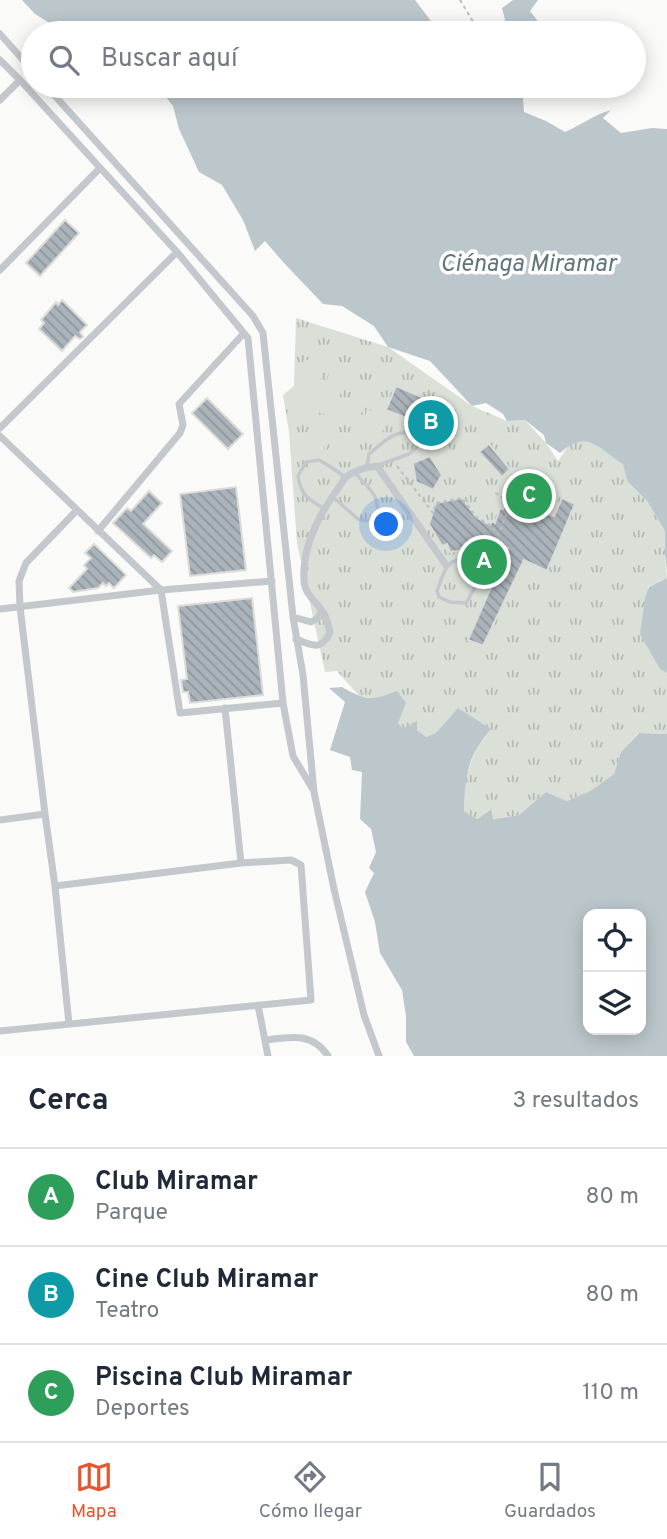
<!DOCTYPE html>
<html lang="es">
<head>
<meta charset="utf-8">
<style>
  body { margin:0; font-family:Overpass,sans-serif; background:#f6f6f7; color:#1f2937 }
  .controls { position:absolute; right:21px; bottom:21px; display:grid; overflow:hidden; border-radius:14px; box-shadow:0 4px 18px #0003 }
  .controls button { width:63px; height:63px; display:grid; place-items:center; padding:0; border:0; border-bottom:2px solid #e0e1e3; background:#fff; color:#1f2937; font:35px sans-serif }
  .you { position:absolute; left:387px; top:525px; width:24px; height:24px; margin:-18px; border:5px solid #fff; border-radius:50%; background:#1a73e8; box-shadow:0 0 0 10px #1a73e833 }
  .badge { display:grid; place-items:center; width:46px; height:46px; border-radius:50%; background:#e4572e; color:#fff; font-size:23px; font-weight:700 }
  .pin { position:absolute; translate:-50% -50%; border:4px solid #fff; box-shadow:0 2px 7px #0006 }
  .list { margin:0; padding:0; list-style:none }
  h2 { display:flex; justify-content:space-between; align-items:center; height:91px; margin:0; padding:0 28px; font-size:30px }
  h2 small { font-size:23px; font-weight:400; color:#747a83 }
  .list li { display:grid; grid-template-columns:46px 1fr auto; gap:21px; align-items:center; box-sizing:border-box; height:98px; padding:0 28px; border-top:2px solid #e0e1e3 }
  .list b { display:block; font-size:26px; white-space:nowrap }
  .list p { margin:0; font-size:23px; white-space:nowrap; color:#747a83 }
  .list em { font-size:23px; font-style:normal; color:#747a83 }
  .icon { flex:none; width:38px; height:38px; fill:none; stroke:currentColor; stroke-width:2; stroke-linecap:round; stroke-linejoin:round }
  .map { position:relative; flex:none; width:667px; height:1056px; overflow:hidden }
  .search { position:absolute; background:#fff; box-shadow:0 4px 18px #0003; left:21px; right:21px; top:21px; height:77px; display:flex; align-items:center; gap:18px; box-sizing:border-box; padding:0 24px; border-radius:38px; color:#747a83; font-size:26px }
  .sheet { height:385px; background:#fff }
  nav { display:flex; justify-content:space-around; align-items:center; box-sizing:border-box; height:98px; border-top:2px solid #e0e1e3; background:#fff; font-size:19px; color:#747a83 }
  nav a { display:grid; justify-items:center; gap:4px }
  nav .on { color:#e4572e }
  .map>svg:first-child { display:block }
  .grass { fill:url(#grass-tufts) }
  .garden { fill:#dadfd7 }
  .water { fill:#bbc7cb; fill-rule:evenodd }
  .building { fill:url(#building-back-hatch); stroke:#dcdcda; stroke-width:2 }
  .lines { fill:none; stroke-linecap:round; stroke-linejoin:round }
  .path { stroke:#bbbfc2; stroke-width:2; stroke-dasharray:3.5 3.5; stroke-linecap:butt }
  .service { stroke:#c3c8cc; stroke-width:3.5 }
  .minor { stroke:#c3c8cc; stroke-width:7 }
  .labels { text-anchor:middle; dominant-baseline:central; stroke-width:7; stroke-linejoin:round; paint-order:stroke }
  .water-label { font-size:24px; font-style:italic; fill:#60757c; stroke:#fff }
</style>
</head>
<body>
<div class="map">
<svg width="667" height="1056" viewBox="0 0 667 1056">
  <defs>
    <pattern id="grass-tufts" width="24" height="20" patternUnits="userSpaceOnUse" patternTransform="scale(1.75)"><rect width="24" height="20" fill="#dadfd7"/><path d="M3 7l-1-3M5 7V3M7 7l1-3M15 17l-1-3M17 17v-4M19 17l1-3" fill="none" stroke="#b4b9b4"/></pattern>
    <pattern id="building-back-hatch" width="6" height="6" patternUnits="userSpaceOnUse" patternTransform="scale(1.75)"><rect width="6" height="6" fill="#aab3b9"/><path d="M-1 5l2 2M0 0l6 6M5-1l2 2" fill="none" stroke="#8e969c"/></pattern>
  </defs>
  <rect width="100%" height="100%" fill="#fafaf8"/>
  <path class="grass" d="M296,318l92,29 84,59 35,15 18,-1 21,23 12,18 13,-19c26,-3 32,9 52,22l4,17 20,20 18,30v24l2,23 -19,9 12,82 7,4v61l-29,-1 -17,19 -7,22 -24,17 -23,10 -21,-9 -27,23 -27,4 -2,-10 -11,10 -15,-6 1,-34 13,-36 13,-14 -55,4 -10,4 -9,-7 -14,-2 -26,-29 -18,-3 -22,-25 -12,1 -28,-129 -8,-111 -6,-37 11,-9z"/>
  <path class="garden" d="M304,359l21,8 -7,18 -21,-7z
    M329,374l16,7 -5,14 -17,-5z
    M294,386l22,7 -6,19 -21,-7z
    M366,387l15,5 -5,15 -15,-5z
    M318,395l19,6 -5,15 -18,-5z
    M342,403l21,6 -6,15 -20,-6z
    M367,409l20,8 -5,16 -20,-6z
    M308,429l19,7 -4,18 -20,-7z
    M332,438l21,8 -8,16 -19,-6z
    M447,444l12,19 -17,12 -12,-19z"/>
  <path class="water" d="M22,0h393l25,33h-374l-31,-19z
    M513,0h25l-8,11 17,22h-45l3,-13 -3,-12z
    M157,86h365l2,26 22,9 19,11c16,-7 29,-17 46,-22l-8,8 18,15 31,-5 15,1v441l-2,-15v-24l-18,-30 -20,-20 -4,-17c-24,-15 -36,-36 -63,-11l-14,-10 -2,-8 -19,-15 -18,1 -4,-7 -17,-11 -14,3 -42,-45 -42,-14 -14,-21 -32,-20 -19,-2 -39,-41 -19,-22 -10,10 -12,-31 -21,-35 -23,-13 -20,-43 -6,-23z
    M517,478l29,12 -6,14 -29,-12z
    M667,578v95l-7,-4 -20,-35 5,-36 4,-11z
    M342,687c25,14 29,14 55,4l9,12 -8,20 5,5 14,-7v9l9,7 10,-4 22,-25 33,21c-24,26 -26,49 -27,83l14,7 13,-10 2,10 26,-4 27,-23 21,9 23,-10 24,-17 7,-22 18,-19 28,1v322h-253l-8,-14v-26l-4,-26 -22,-37 -5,-31 -10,-30 9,-19 -5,-5 7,-16 -5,-23 -11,-10 2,-47 -10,-2 -2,-13 -20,-7 15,-48 -16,-14zM588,914h53v116h-53z"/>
  <path class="building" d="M65,220l14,13 -39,43 -14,-13z
    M62,300l25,25 -7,7 3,5 -3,2 -5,-3 -13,15 -23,-22 5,-6 -3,-3 15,-18 2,3z
    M396,386l28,12 -10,23 -28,-11z
    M207,398l36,36 -15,15 -36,-36z
    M436,405l14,18 -24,18 -12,-17z
    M489,444l21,25 -8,8 -23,-25z
    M430,456l12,19 -9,15 -17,-8 -3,-19z
    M236,487l10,83 -56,6 -10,-82z
    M149,491l13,12 -19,21 29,27 -10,11 -8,-7 -3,3 -38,-35 14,-15 4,3z
    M507,496l47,20 8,-18 13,6 -28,67 -23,-11 -41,86 -15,-6 40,-92 -14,-6 -2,5 -9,-4 -2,5 -31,4 -3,-8 -5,2 -13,-22 7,-21 26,-5 14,19 14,8 2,-4 3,2 5,-15 3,1z
    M94,544l32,31 -12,13 -5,-5 -3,3 -3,-3 -5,5 -25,4 -4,-4 18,-19 -3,-4 7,-7 -6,-5z
    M252,598l11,97 -73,8 -2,-11h-5l-2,-12 6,-1 -9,-73z"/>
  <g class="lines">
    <path class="path" d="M460,0l20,33
      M397,466l36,47 3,-10 26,-5 14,19 14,8 8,10 15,-35 -9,-1 -11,-8"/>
    <path class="service" d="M367,466l2,-12c14,-11 24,-24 43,-21l5,6v8l-8,7 -30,11
      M334,498l24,21 9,2 9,-5c6,-20 -9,-29 -21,-43
      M323,508c-16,-10 -22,-13 -25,-32l8,-14 13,-2 12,7 14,10
      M482,558l4,4v6l-20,35 -16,-1 -11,-5 -2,-6c12,-33 10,-31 45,-33z"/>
    <path class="minor" d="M0,34l33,37
      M0,60l20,20 157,172 71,86 35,365 10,53 19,32
      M46,86l207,230 10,17 30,284 10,58 11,117 20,97 30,126 15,41
      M0,100l20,-20
      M0,270l100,-102
      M0,428l177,-176
      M0,436l161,154 19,123 103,-10
      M98,531l82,-98 3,-8 -4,-21 65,-71
      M0,609l161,-19 111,-9
      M293,617l18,5 7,-4 4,-7
      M296,639c16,7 26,12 34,-7 -2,-7 -3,-14 -7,-20 -7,-11 -19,-18 -19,-32 -2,-32 15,-65 33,-90 3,-4 6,-10 9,-13 9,-7 21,-10 31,-11l69,99
      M45,814l10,72 186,-23
      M0,820l45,-6 -25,-207 -1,-26 7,-18 51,-53
      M55,886l14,138
      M258,1005l10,51
      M0,1031l311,-31 -10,-135 -10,-5 -50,3 -16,-155
      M265,1040c26,-3 47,-8 63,16"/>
  </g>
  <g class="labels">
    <g class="water-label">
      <text x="528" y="265">Ciénaga Miramar</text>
    </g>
  </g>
</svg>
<div class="controls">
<button><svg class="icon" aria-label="locate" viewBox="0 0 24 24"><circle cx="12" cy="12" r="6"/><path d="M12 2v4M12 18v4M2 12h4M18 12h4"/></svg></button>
<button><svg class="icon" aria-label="layers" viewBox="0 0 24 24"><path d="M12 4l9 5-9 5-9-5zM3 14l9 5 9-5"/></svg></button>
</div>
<div class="you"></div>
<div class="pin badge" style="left:484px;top:562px;background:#2e9e5b">A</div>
<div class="pin badge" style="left:431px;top:423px;background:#0f9aa8">B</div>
<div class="pin badge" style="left:529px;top:496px;background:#2e9e5b">C</div>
<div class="search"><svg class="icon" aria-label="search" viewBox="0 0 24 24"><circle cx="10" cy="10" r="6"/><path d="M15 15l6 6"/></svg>Buscar aquí</div>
</div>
<section class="sheet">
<h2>Cerca<small>3 resultados</small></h2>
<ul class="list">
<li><span class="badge" style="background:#2e9e5b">A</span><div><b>Club Miramar</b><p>Parque</p></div><em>80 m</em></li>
<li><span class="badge" style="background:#0f9aa8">B</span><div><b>Cine Club Miramar</b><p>Teatro</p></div><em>80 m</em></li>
<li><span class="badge" style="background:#2e9e5b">C</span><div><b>Piscina Club Miramar</b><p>Deportes</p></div><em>110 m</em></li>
</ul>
</section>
<nav>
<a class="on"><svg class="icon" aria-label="map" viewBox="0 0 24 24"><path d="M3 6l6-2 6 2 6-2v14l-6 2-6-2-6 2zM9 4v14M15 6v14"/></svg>Mapa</a>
<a><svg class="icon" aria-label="directions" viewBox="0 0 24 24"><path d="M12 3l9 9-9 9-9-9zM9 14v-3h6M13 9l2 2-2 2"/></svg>Cómo llegar</a>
<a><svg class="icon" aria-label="saved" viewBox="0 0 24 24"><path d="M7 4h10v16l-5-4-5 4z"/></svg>Guardados</a>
</nav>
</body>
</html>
